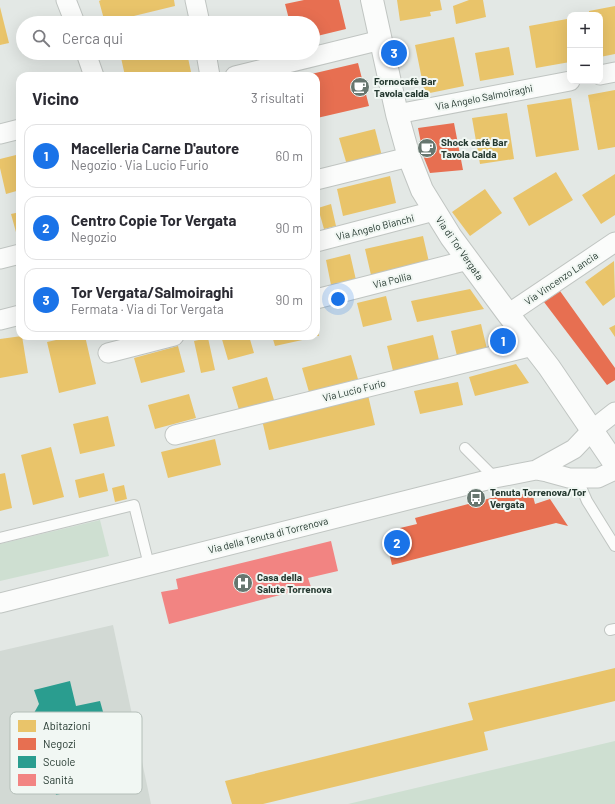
<!DOCTYPE html>
<html lang="it">
<head>
<meta charset="utf-8">
<style>
  body { margin:0; font-family:Barlow,sans-serif; background:#f7f7f7; color:#2b2b33 }
  .controls { position:absolute; right:12px; top:12px; display:grid; overflow:hidden; border-radius:8px; box-shadow:0 4px 16px #0002 }
  .controls button { width:36px; height:36px; display:grid; place-items:center; padding:0; border:0; border-bottom:1px solid #e1e1e2; background:#fff; color:#2b2b33; font:20px sans-serif }
  .you { position:absolute; left:338px; top:299px; width:14px; height:14px; margin:-10px; border:3px solid #fff; border-radius:50%; background:#1a73e8; box-shadow:0 0 0 6px #1a73e833 }
  .badge { display:grid; place-items:center; width:26px; height:26px; border-radius:50%; background:#1a73e8; color:#fff; font-size:13px; font-weight:700 }
  .pin { position:absolute; translate:-50% -50%; border:2px solid #fff; box-shadow:0 1px 4px #0006 }
  .list { margin:0; padding:0; list-style:none }
  h2 { display:flex; justify-content:space-between; align-items:center; height:52px; margin:0; padding:0 16px; font-size:17px }
  h2 small { font-size:13px; font-weight:400; color:#7c7c81 }
  .list li { display:grid; grid-template-columns:26px 1fr auto; gap:12px; align-items:center; box-sizing:border-box; height:64px; margin:0 8px 8px; padding:0 8px; border:1px solid #e1e1e2; border-radius:12px }
  .list b { display:block; font-size:15px; white-space:nowrap }
  .list p { margin:0; font-size:13px; white-space:nowrap; color:#7c7c81 }
  .list em { font-size:13px; font-style:normal; color:#7c7c81 }
  .icon { flex:none; width:22px; height:22px; fill:none; stroke:currentColor; stroke-width:2; stroke-linecap:round; stroke-linejoin:round }
  .map { position:relative; flex:none; width:615px; height:804px; overflow:hidden }
  .search { position:absolute; background:#fff; box-shadow:0 4px 16px #0002; left:16px; top:16px; width:304px; height:44px; display:flex; align-items:center; gap:10px; box-sizing:border-box; padding:0 14px; border-radius:22px; color:#7c7c81; font-size:15px }
  .panel { position:absolute; background:#fff; box-shadow:0 4px 16px #0002; left:16px; top:72px; width:304px; height:268px; border-radius:12px }
  .map>svg:first-child { display:block }
  .built { fill:#d2d9d4 }
  .green { fill:#cedfd1 }
  .homes { fill:#e9c46a }
  .shops { fill:#e76f51 }
  .schools { fill:#2a9d8f }
  .health { fill:#f28482 }
  .lines { fill:none; stroke-linecap:round; stroke-linejoin:round }
  .service-casing { stroke:#c0c5c2; stroke-width:12 }
  .minor-casing { stroke:#c0c5c2; stroke-width:21 }
  .tertiary-casing { stroke:#c0c5c2; stroke-width:24 }
  .service { stroke:#fbfcfb; stroke-width:10 }
  .minor { stroke:#fbfcfb; stroke-width:19 }
  .tertiary { stroke:#fbfcfb; stroke-width:22 }
  .labels { text-anchor:middle; dominant-baseline:central; stroke-width:4; stroke-linejoin:round; paint-order:stroke }
  .poi-label { font-size:10px; font-weight:bold; fill:#24382f; stroke:#f1f7f3; text-anchor:start }
  .street-label { font-size:10px; fill:#24382f; stroke:#f1f7f3 }
  .key { fill:#f1f7f3; stroke:#b4beb8; stroke-width:1 }
  .key-label { font-size:11px; fill:#24382f }
</style>
</head>
<body>
<div class="map">
<svg width="615" height="804" viewBox="0 0 615 804">
  <rect width="100%" height="100%" fill="#e3e8e5"/>
  <path class="built" d="M113,625l38,179h-151v-153z"/>
  <path class="green" d="M100,520l9,36 -109,25v-37z
    M615,741v63h-267z"/>
  <path class="homes" d="M101,0h73l1,6 -70,17 -6,-22z
    M397,0h43l2,10 -12,2 1,4 -31,5z
    M469,0h14l3,17 -30,7 -3,-18z
    M615,6v48l-15,3v-42h-11v-4z
    M0,7l9,36 -9,2z
    M259,17l1,6h-30v-1z
    M567,19l3,15v28l-34,6 -7,-42z
    M454,37l10,49 -39,8 -10,-49z
    M509,47l5,28 -34,6 -5,-28z
    M120,53h67l4,19 -17,4h-49z
    M615,90v57l-17,3 -10,-55z
    M571,98l8,52 -43,7 -9,-52z
    M507,113l7,46 -34,5 -8,-46z
    M375,129l7,27 -35,9 -8,-27z
    M20,154v36l-14,4 -6,-26v-9z
    M556,172l17,28 -44,26 -16,-28z
    M615,174v41l-14,9 -19,-29z
    M390,176l6,27 -53,13 -6,-27z
    M485,189l17,24 -32,23 -18,-24z
    M331,204l5,22 -12,3 -6,-21z
    M20,212v30l-1,1 -8,-29z
    M316,220l4,7 -4,1z
    M423,236l6,26 -58,13 -6,-26z
    M350,254l6,26 -25,5 -5,-25z
    M614,261l1,36 -12,9 -18,-24z
    M470,289l14,20 -67,13 -6,-21z
    M386,296l6,24 -29,7 -6,-24z
    M481,324l6,25 -30,7 -6,-25z
    M316,325l3,11h-3z
    M615,325v12l-6,-9z
    M433,335l6,25 -46,11 -6,-25z
    M22,336l6,37 -28,5v-39z
    M74,336h11l11,48 -37,9 -12,-51z
    M221,336h28l5,17 -26,7z
    M272,336h43l1,1 -41,9z
    M208,338l7,32 -14,3 -7,-32z
    M178,346l7,26 -44,11 -7,-25z
    M351,355l7,24 -49,13 -7,-24z
    M516,364l13,19 -54,13 -6,-19z
    M267,377l7,23 -35,10 -7,-23z
    M458,382l5,23 -43,9 -6,-23z
    M189,394l7,24 -41,11 -7,-24z
    M368,395l7,30 -106,25 -7,-30z
    M108,416l7,30 -35,8 -7,-30z
    M215,439l6,26 -53,13 -7,-26z
    M51,447l13,50 -31,8 -12,-50z
    M5,473l7,35 -12,3v-37z
    M104,473l4,18 -29,7 -4,-18z
    M124,485l3,14 -12,3 -3,-14z
    M615,668v33l-131,31 4,18 -225,54h-31l-7,-23 248,-61 -5,-17z"/>
  <path class="shops" d="M304,0h35l7,29 -33,8v-14h-23l-5,-19z
    M358,63l11,43 -52,12 -1,-5v-37l-9,-1z
    M454,123l9,47 -33,3 -6,-15 -6,-30z
    M560,291l55,77v12l-8,5 -63,-83z
    M506,338l5,9 -18,5 -3,-10z
    M514,492l1,4 17,-4 3,12 15,-5 18,27 -12,-3 -164,42 -6,-26 16,-4 -2,-7 17,-4 -2,-6z"/>
  <path class="schools" d="M70,681l6,25 24,-5 10,36 7,43 -61,15 -6,-30 -12,-13 -3,-14 11,-5 -3,-20h-9l5,-9 -5,-14z"/>
  <path class="health" d="M331,541l7,30 -30,7 3,9 -142,37 -8,-32 17,-3 -2,-10z"/>
  <g class="lines">
    <defs>
      <path id="service" d="M465,448l30,30
        M577,478l10,23 28,45
        M0,538l134,-33 15,60
        M610,630l5,-1"/>
      <path id="minor" d="M66,0l9,23
        M195,0l5,23
        M86,53l8,23
        M206,53l4,23
        M600,75l15,-3
        M235,76l146,-36
        M397,114l173,-33
        M0,134l20,-5
        M316,180l93,-23
        M316,242l118,-31
        M0,259l20,-5
        M316,299l152,-39
        M508,314l107,-72
        M0,320l20,-5
        M108,353l66,-17
        M175,435l358,-89
        M536,470l38,-21 18,-19 23,-18
        M0,603l495,-125 41,-8 11,2 22,6h29l17,-8"/>
      <path id="tertiary" d="M372,0l25,114 12,43 13,33 29,47 57,77 41,53 66,97"/>
    </defs>
    <use href="#service" class="service-casing"/>
    <use href="#minor" class="minor-casing"/>
    <use href="#tertiary" class="tertiary-casing"/>
    <use href="#service" class="service"/>
    <use href="#minor" class="minor"/>
    <use href="#tertiary" class="tertiary"/>
  </g>
  <defs>
    <symbol id="cafe-disc" viewBox="-11 -11 22 22"><circle r="9.5" fill="#67766f" stroke="#f1f7f3"/><path d="M-5.5-4.5H6V0H3Q3 3.5 0 3.5H-2.5Q-5.5 3.5-5.5 0ZM3-3.2v2h1.7v-2ZM-6 4.5H4V6H-6Z" fill="#fff"/></symbol>
    <symbol id="bus-disc" viewBox="-11 -11 22 22"><circle r="9.5" fill="#67766f" stroke="#f1f7f3"/><path d="M-5-6H5V4H4V6H2V4H-2V6H-4V4H-5ZM-3.5-4V0h7V-4ZM-3.5 1.2v1.5H-2V1.2ZM2 1.2v1.5H3.5V1.2Z" fill="#fff"/></symbol>
    <symbol id="hospital-disc" viewBox="-11 -11 22 22"><circle r="9.5" fill="#67766f" stroke="#f1f7f3"/><path d="M-5-5h3v3.5h4V-5h3V5h-3V1.5h-4V5h-3Z" fill="#fff"/></symbol>
  </defs>
  <g fill-rule="evenodd">
    <use href="#cafe-disc" x="349" y="76" width="22" height="22"/>
    <use href="#cafe-disc" x="416" y="137" width="22" height="22"/>
    <use href="#bus-disc" x="465" y="487" width="22" height="22"/>
    <use href="#hospital-disc" x="232" y="572" width="22" height="22"/>
  </g>
  <g class="labels">
    <g class="poi-label">
      <text x="374" y="81">Fornocafè Bar<tspan x="374" dy="12">Tavola calda</tspan></text>
      <text x="441" y="142">Shock cafè Bar<tspan x="441" dy="12">Tavola Calda</tspan></text>
      <text x="490" y="492">Tenuta Torrenova/Tor<tspan x="490" dy="12">Vergata</tspan></text>
      <text x="257" y="577">Casa della<tspan x="257" dy="12">Salute Torrenova</tspan></text>
    </g>
    <g class="street-label">
      <text transform="translate(484 97) rotate(-11)">Via Angelo Salmoiraghi</text>
      <text transform="translate(375 227) rotate(-14)">Via Angelo Bianchi</text>
      <text transform="translate(460 248) rotate(55)">Via di Tor Vergata</text>
      <text transform="translate(561 278) rotate(-34)">Via Vincenzo Lancia</text>
      <text transform="translate(392 280) rotate(-14)">Via Pollia</text>
      <text transform="translate(354 390) rotate(-14)">Via Lucio Furio</text>
      <text transform="translate(268 535) rotate(-14)">Via della Tenuta di Torrenova</text>
    </g>
  </g>
  <rect x="10" y="712" width="132" height="82" rx="6" class="key"/>
  <rect x="18" y="720" width="18" height="12" fill="#e9c46a"/>
  <rect x="18" y="738" width="18" height="12" fill="#e76f51"/>
  <rect x="18" y="756" width="18" height="12" fill="#2a9d8f"/>
  <rect x="18" y="774" width="18" height="12" fill="#f28482"/>
  <g class="key-label">
    <text x="43" y="730">Abitazioni</text>
    <text x="43" y="748">Negozi</text>
    <text x="43" y="766">Scuole</text>
    <text x="43" y="784">Sanità</text>
  </g>
</svg>
<div class="controls">
<button>+</button>
<button>−</button>
</div>
<div class="you"></div>
<div class="pin badge" style="left:503px;top:341px">1</div>
<div class="pin badge" style="left:397px;top:543px">2</div>
<div class="pin badge" style="left:394px;top:53px">3</div>
<div class="search"><svg class="icon" aria-label="search" viewBox="0 0 24 24"><circle cx="10" cy="10" r="6"/><path d="M15 15l6 6"/></svg>Cerca qui</div>
<section class="panel">
<h2>Vicino<small>3 risultati</small></h2>
<ul class="list">
<li><span class="badge">1</span><div><b>Macelleria Carne D'autore</b><p>Negozio · Via Lucio Furio</p></div><em>60 m</em></li>
<li><span class="badge">2</span><div><b>Centro Copie Tor Vergata</b><p>Negozio</p></div><em>90 m</em></li>
<li><span class="badge">3</span><div><b>Tor Vergata/Salmoiraghi</b><p>Fermata · Via di Tor Vergata</p></div><em>90 m</em></li>
</ul>
</section>
</div>
</body>
</html>
